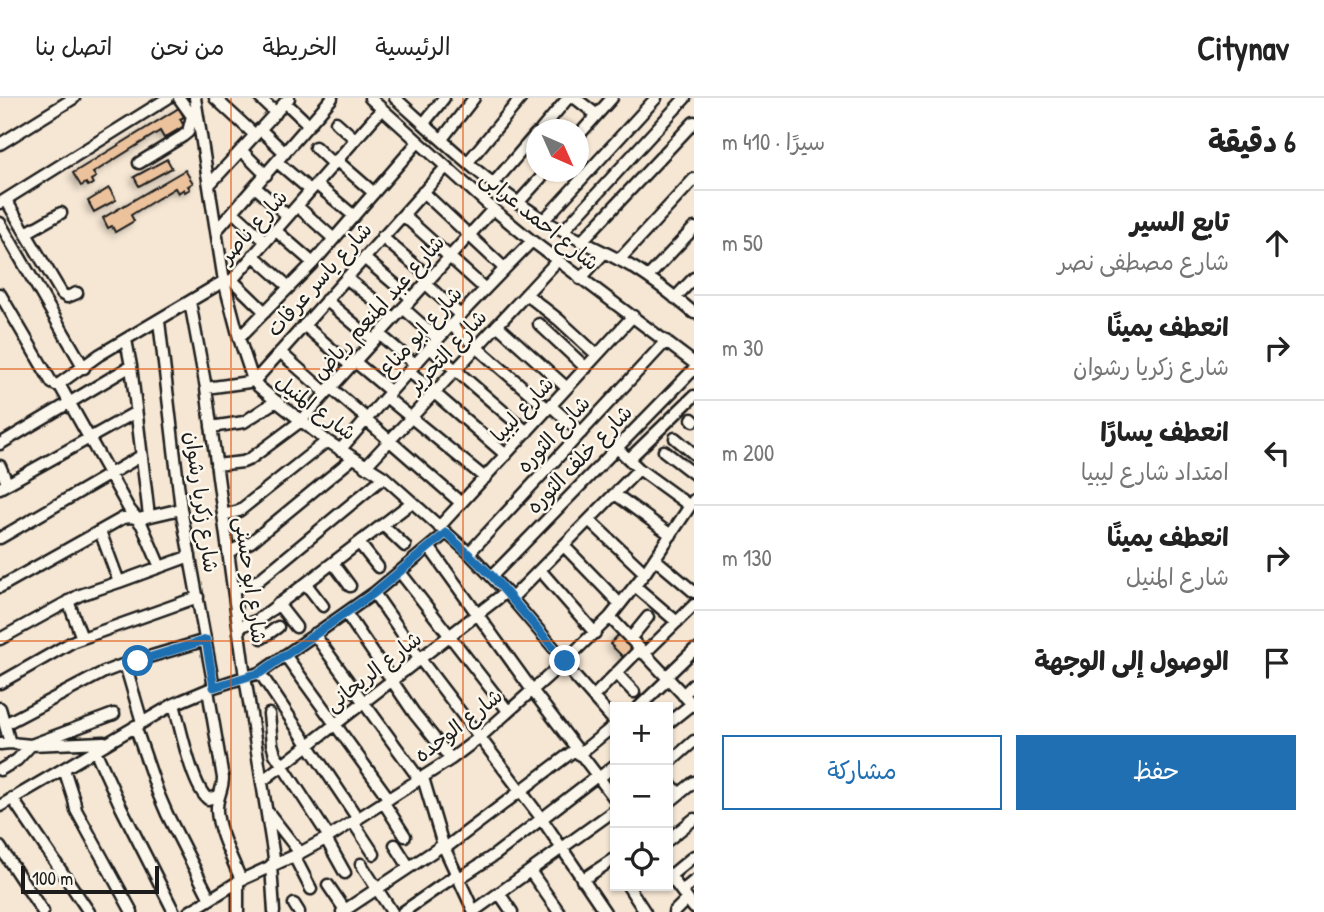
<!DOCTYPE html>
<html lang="ar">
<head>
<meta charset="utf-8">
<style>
  body { margin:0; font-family:"Patrick Hand","Playpen Sans Arabic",sans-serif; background:#f6f6f6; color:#222; direction:rtl }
  .controls { position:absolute; right:21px; bottom:21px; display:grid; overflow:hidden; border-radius:0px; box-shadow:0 2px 5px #0004 }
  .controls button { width:63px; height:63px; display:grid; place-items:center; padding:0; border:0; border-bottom:2px solid #e0e0e0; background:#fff; color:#222; font:35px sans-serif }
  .compass { position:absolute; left:526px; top:21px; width:63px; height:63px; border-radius:50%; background:#fff; box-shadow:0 2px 5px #0004; rotate:135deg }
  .scale { position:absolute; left:21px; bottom:18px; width:138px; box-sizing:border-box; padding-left:7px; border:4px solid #1c1c1c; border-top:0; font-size:19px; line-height:24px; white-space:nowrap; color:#1c1c1c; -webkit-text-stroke:5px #fbf7ec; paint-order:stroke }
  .stop { position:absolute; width:21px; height:21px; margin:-16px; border:5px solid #1f6fb2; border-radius:50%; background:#fff }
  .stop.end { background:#1f6fb2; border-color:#fff; box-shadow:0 2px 7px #0008 }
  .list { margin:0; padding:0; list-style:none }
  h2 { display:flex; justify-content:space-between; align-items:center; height:91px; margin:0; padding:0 28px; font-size:30px }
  h2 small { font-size:23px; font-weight:400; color:#767676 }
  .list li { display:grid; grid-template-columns:46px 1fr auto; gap:21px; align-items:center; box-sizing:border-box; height:105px; padding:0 28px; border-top:2px solid #e0e0e0 }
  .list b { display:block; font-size:26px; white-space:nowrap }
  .list p { margin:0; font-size:23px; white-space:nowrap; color:#767676 }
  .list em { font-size:23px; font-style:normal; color:#767676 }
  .actions { display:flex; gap:14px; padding:21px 28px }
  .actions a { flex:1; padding:16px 0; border:2px solid #1f6fb2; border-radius:0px; text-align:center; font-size:24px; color:#1f6fb2 }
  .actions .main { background:#1f6fb2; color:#fff }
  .icon { flex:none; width:38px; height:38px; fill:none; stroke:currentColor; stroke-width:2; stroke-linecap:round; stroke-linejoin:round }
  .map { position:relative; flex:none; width:694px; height:814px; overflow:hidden; direction:ltr }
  header { display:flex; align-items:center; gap:42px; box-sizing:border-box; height:98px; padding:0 35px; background:#fff; border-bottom:2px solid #e0e0e0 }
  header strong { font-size:33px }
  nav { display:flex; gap:38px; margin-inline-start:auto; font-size:24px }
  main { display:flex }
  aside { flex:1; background:#fff }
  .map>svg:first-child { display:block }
  .building { fill:#ecc29c; stroke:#1c1c1c; stroke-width:2; filter:url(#shadow) }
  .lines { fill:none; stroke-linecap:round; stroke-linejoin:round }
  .minor-casing { stroke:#1c1c1c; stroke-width:15 }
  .minor { stroke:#fbf7ec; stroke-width:10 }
  .route { stroke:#1f6fb2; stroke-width:9 }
  .grid { fill:none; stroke:#de560d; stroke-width:2; stroke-opacity:0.55 }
  .labels { text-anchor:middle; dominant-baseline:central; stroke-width:5; stroke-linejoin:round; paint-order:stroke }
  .street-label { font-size:21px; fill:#1c1c1c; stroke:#fbf7ec }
</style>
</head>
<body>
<header>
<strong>Citynav</strong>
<nav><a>الرئيسية</a><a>الخريطة</a><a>من نحن</a><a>اتصل بنا</a></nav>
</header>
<main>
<aside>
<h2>6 دقيقة<small>سيرًا · 410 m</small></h2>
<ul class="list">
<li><svg class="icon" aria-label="ahead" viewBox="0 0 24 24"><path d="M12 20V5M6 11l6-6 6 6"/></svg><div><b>تابع السير</b><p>شارع مصطفى نصر</p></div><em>50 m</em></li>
<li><svg class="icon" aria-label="right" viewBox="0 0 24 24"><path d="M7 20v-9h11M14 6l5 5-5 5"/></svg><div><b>انعطف يمينًا</b><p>شارع زكريا رشوان</p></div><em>30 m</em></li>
<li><svg class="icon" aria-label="left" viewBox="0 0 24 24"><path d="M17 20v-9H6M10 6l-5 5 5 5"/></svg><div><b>انعطف يسارًا</b><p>امتداد شارع ليبيا</p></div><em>200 m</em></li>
<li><svg class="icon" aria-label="right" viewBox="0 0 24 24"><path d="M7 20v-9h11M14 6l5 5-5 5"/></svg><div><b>انعطف يمينًا</b><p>شارع المنيل</p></div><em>130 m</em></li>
<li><svg class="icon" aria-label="arrive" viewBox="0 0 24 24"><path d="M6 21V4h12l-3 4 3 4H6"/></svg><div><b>الوصول إلى الوجهة</b></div></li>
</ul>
<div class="actions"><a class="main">حفظ</a><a>مشاركة</a></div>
</aside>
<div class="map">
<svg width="694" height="814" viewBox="0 0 694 814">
  <defs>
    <filter id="shadow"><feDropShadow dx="-3" dy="3" stdDeviation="3.5" flood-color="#0004"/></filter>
  </defs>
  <rect width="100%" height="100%" fill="#f6e7d4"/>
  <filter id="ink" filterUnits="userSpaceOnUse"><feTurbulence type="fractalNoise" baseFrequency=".0143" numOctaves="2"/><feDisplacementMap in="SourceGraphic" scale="14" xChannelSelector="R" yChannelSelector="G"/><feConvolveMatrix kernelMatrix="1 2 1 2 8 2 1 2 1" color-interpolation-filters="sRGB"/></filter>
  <g filter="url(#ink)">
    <path class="building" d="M179,10l5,9 -4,2 4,7 -20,12 -4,-7 -67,42 3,4 -5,3 2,4 -5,2 -2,-3 -5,3 -8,-13z
      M167,61l5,9 -33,18 -5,-9z
      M185,72l8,13 -5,3 2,3 -5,3 -1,-3 -6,4 -3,-5 -44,27 3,6 -19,11 -3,-6 -4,2 -5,-10z
      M109,90l7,12 -22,12 -6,-11z
      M620,535l18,17 -11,11 -17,-17z"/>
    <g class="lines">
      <defs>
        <path id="minor" d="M195,0l29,183 15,57 14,42 6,7 17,14 51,40 57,36 85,76 37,39 59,69
          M215,0l40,37
          M260,0l16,15
          M370,0l123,111 39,32 162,122
          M395,0c48,43 95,88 149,122 29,19 61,31 90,48 21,13 41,29 60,45
          M575,0l22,17
          M285,4l24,23
          M336,24l19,17
          M424,25l20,-25
          M260,31l25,24
          M541,32l27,-32
          M578,38l34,-38
          M442,41l32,-41
          M0,46l74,-46
          M315,49l18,17
          M241,52l25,25
          M336,62l38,33
          M277,64l33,28
          M468,64l53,-64
          M139,65l44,-27 5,-4 4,-16 -13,-18
          M316,86l38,32
          M493,86l43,-50
          M209,87l80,-87
          M255,89l33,29
          M423,94l81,76
          M6,102l56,94 5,3 10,-4
          M0,105l168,-105
          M518,105l28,-31
          M297,108l37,33
          M233,114l32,29
          M403,117l81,73
          M544,122l112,-122
          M0,125l84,145
          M275,132l38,33
          M216,133l116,-133
          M563,133l122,-133
          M26,135l35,-20
          M382,139l48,41
          M581,144l113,-120
          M253,157l36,32
          M364,160l47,40
          M619,162l75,-81
          M648,179l46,-49
          M346,180l27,21 20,20
          M580,181l24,-26
          M232,182l33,32
          M425,185l35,32
          M0,196l52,89 4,2 3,-1
          M526,196l33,26 38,35
          M675,200l19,-20
          M326,202l47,40
          M190,204l16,86 39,289 30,187
          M403,210l35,31
          M159,223l22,188 33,178
          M539,226l47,44
          M304,227l46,40
          M451,227l97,84
          M497,227l70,63
          M379,236l36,30
          M239,240l74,-75 105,-121
          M126,242l5,26 18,150
          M430,250l97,84
          M280,254l45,40
          M354,263l36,30
          M409,273l97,84
          M59,286l40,-29 125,-74 8,-1 150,-171
          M59,286l70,125 13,16 18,42
          M330,289l37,32
          M206,290l43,-6 8,-4 189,-211
          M386,299l99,81
          M551,308l30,27
          M692,321l2,2
          M366,322l95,83
          M211,329l33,-5 32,-21
          M675,340l19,16
          M0,346l131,-78
          M617,350l22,21 51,37
          M340,352c61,-72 125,-142 192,-209
          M664,353l30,23
          M629,361l65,-63
          M216,367l27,-3 7,-3 51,-38 192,-212
          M0,368l7,17
          M365,369l192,-206
          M0,390l136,-76
          M615,396l56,41
          M223,417l16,-4 88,-70
          M589,422l56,53
          M383,427l22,21
          M439,429l194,-211
          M100,433l19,51
          M0,440l141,-82
          M359,445l19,24
          M564,448l56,58
          M429,449l103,143 83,109
          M228,454l23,-10 101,-83
          M469,455l197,-212
          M655,461l39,33
          M333,465l17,23
          M540,472l55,63
          M400,474l108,139
          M492,478l202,-207
          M306,486l17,22
          M635,488l42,36
          M0,489l123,-69 8,-1 7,2 43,-10
          M234,491l25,-9 125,-103
          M374,495l46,66 122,160 63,93
          M512,500l127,-129
          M68,503l14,37
          M278,506l18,23
          M346,515l68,100 37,46
          M610,519l84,89
          M258,522l4,18 16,-11
          M239,529l19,-7 153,-117
          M314,536l106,146
          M0,541l80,-44 39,-13 71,-26
          M630,541l18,-22
          M644,556l50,-49
          M285,557l104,144
          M563,565l52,59
          M125,566l17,58
          M260,575l98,146
          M616,575l18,19
          M666,579l28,-27
          M0,585l74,-42 124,-44
          M208,592l15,88c0,12 -7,21 -6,33 1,21 16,49 24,69
          M683,597l11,-11
          M593,599l47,-48
          M174,606c6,21 18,83 34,95l10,-3
          M639,609l29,-28
          M0,610l10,35
          M269,616l3,30 3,10 54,83
          M668,625l24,-19
          M5,626l99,-52 21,-8 81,-24
          M135,628l23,67 9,21 43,85
          M0,646l10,-1 21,2 73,-3
          M95,652l26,57 53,105
          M579,656l36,-29
          M668,666l26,-23
          M64,671l10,31 2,10 56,102
          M0,672l17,-10 14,-15 83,-31
          M423,680l20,67 31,67
          M599,680l16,-13
          M262,683l244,-189
          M668,683l11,13
          M12,700l77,114
          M384,705l21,33
          M668,705l26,-21
          M0,708l174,-102 40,-17 31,-10 15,-4 114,-80 72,-60
          M268,714l32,41
          M353,724l21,32
          M326,741l19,34
          M668,742l26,-21
          M395,747l14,22
          M0,749l43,65
          M444,751l132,-100
          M294,758l17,33
          M361,766l31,48
          M271,767l3,47
          M530,773l29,41
          M668,775l26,35
          M670,778l24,-20
          M458,781l38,-25 101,-78
          M582,782l33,-22
          M328,787l17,25
          M628,788l17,26
          M682,793l12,-10
          M499,795l13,19
          M294,806l5,8
          M474,813l141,-101
          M189,814l52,-32 59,-27 29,-16 122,-78 29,-22 85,-76 45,-44 35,-44 49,-73
          M238,814v-31
          M342,814l101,-67
          M403,814l53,-37
          M674,814l13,-13"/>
      </defs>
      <use href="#minor" class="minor-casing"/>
      <use href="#minor" class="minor"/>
    </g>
  </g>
  <g class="lines" filter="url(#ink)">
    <path class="route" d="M138,563l68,-21 8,47 32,-10 14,-4 114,-80 72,-60 46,43 73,85"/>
  </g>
  <path class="grid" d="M231,0v814M463,0v814M0,271h694M0,543h694"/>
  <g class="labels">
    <g class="street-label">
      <text transform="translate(540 122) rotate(39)">شارع احمد عرابى</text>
      <text transform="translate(253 128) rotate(-48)">شارع ناصر</text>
      <text transform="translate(319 181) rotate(-48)">شارع ياسر عرفات</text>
      <text transform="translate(378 209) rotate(-48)">شارع عبد المنعم رياض</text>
      <text transform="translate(420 233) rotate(-48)">شارع ابو مناع</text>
      <text transform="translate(447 253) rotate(-47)">شارع التحرير</text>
      <text transform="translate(316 309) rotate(37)">شارع المنيل</text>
      <text transform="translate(522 311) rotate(-47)">شارع ليبيا</text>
      <text transform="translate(553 336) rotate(-47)">شارع الثوره</text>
      <text transform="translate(579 361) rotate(-46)">شارع خلف الثوره</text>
      <text transform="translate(202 404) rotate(82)">شارع زكريا رشوان</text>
      <text transform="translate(251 482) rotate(82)">شارع ابو حسنى</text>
      <text transform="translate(373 573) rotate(-38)">شارع الريحانى</text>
      <text transform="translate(458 627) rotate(-38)">شارع الوحده</text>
    </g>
  </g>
</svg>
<div class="controls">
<button>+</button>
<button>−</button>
<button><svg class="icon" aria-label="locate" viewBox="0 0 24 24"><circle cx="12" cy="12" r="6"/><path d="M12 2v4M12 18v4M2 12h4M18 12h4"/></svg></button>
</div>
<svg class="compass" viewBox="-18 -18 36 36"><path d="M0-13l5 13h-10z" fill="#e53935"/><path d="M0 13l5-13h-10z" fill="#767676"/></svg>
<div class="scale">100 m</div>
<div class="stop" style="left:138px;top:563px"></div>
<div class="stop end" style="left:565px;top:563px"></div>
</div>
</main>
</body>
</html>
